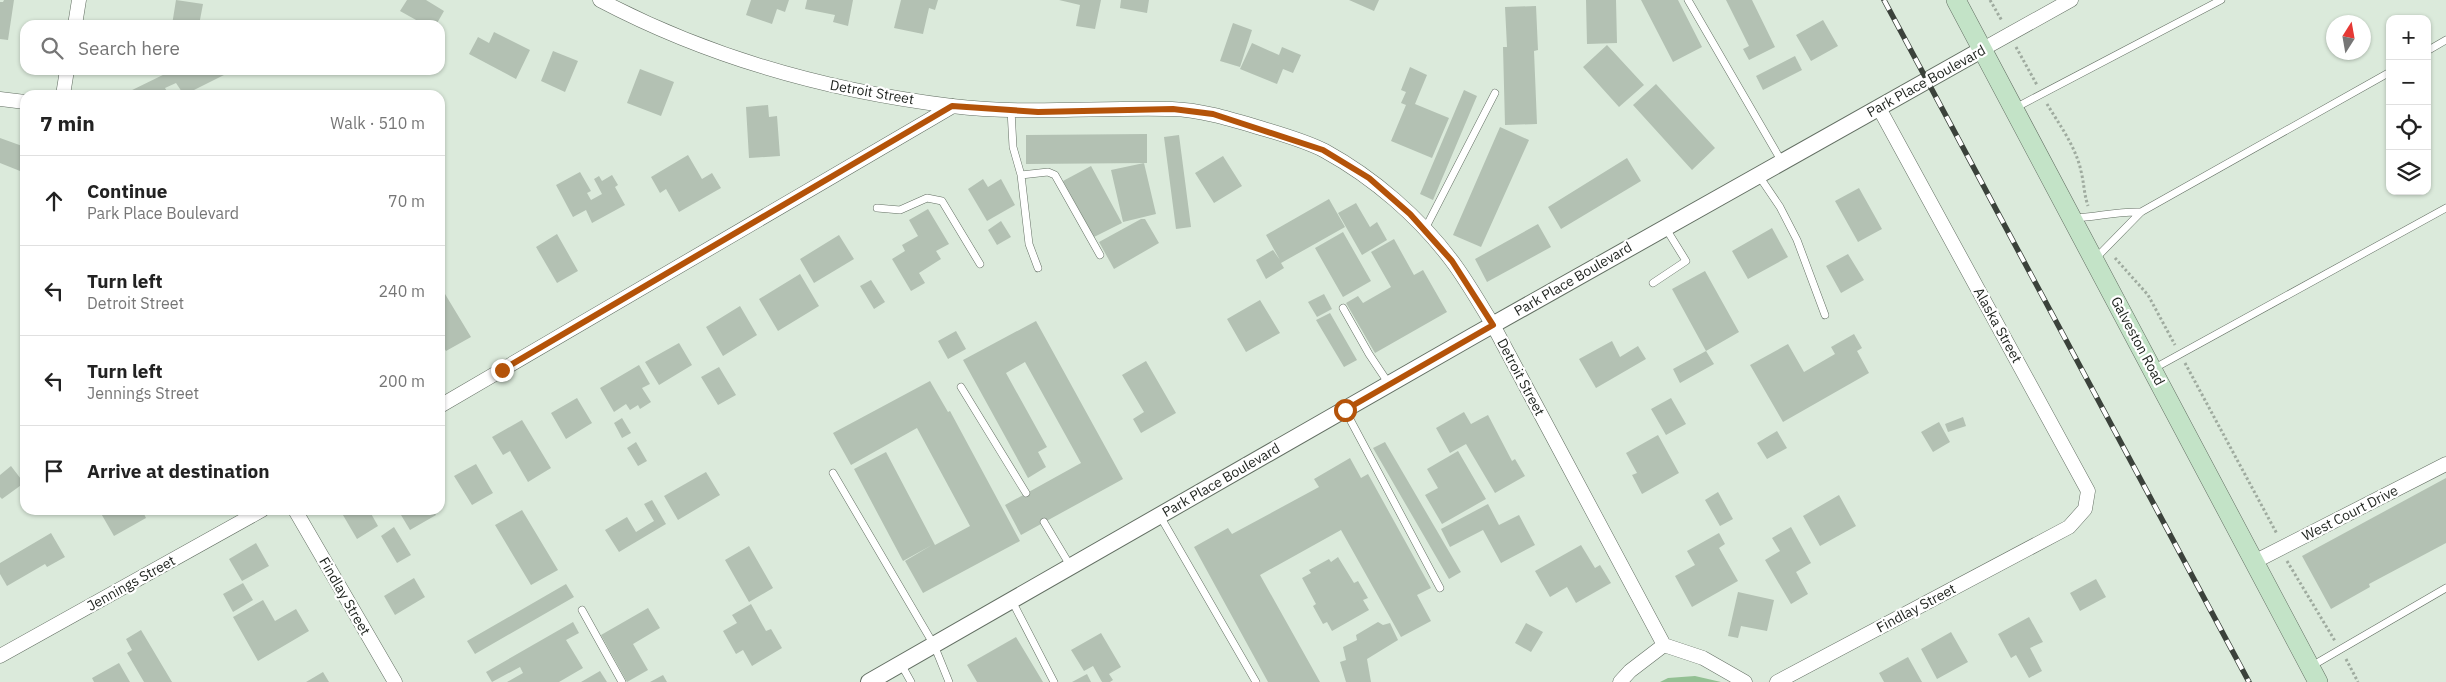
<!DOCTYPE html>
<html lang="en">
<head>
<meta charset="utf-8">
<style>
  body { margin:0; font-family:"IBM Plex Sans",sans-serif; background:#f6f6f6; color:#222 }
  .controls { position:absolute; right:15px; top:15px; display:grid; overflow:hidden; border-radius:10px; box-shadow:0 1px 4px #0004 }
  .controls button { width:45px; height:45px; display:grid; place-items:center; padding:0; border:0; border-bottom:1px solid #e0e0e0; background:#fff; color:#222; font:25px sans-serif }
  .compass { position:absolute; left:2326px; top:15px; width:45px; height:45px; border-radius:50%; background:#fff; box-shadow:0 1px 4px #0004; rotate:11deg }
  .stop { position:absolute; width:15px; height:15px; margin:-11px; border:4px solid #b45309; border-radius:50%; background:#fff }
  .stop.end { background:#b45309; border-color:#fff; box-shadow:0 1px 5px #0008 }
  .list { margin:0; padding:0; list-style:none }
  h2 { display:flex; justify-content:space-between; align-items:center; height:65px; margin:0; padding:0 20px; font-size:21px }
  h2 small { font-size:16px; font-weight:400; color:#767676 }
  .list li { display:grid; grid-template-columns:32px 1fr auto; gap:15px; align-items:center; box-sizing:border-box; height:90px; padding:0 20px; border-top:1px solid #e0e0e0 }
  .list b { display:block; font-size:19px; white-space:nowrap }
  .list p { margin:0; font-size:16px; white-space:nowrap; color:#767676 }
  .list em { font-size:16px; font-style:normal; color:#767676 }
  .icon { flex:none; width:28px; height:28px; fill:none; stroke:currentColor; stroke-width:2; stroke-linecap:round; stroke-linejoin:round }
  .map { position:relative; flex:none; width:2446px; height:682px; overflow:hidden }
  .search { position:absolute; background:#fff; box-shadow:0 1px 4px #0004; left:20px; top:20px; width:425px; height:55px; display:flex; align-items:center; gap:12px; box-sizing:border-box; padding:0 18px; border-radius:15px; color:#767676; font-size:19px }
  .panel { position:absolute; background:#fff; box-shadow:0 1px 4px #0004; left:20px; top:90px; width:425px; height:425px; border-radius:15px }
  .map>svg:first-child { display:block }
  .green { fill:#93c093 }
  .building { fill:#b3c1b3 }
  .lines { fill:none; stroke-linecap:round; stroke-linejoin:round }
  .service-casing { stroke:#636f63; stroke-width:8 }
  .minor-casing { stroke:#636f63; stroke-width:15 }
  .tertiary-casing { stroke:#636f63; stroke-width:18 }
  .secondary-casing { stroke:#636f63; stroke-width:20 }
  .path { stroke:#9fab9f; stroke-width:3; stroke-dasharray:2.5 2.5; stroke-linecap:butt }
  .service { stroke:#fff; stroke-width:7 }
  .minor { stroke:#fff; stroke-width:14 }
  .tertiary { stroke:#fff; stroke-width:16 }
  .secondary { stroke:#c3e3c7; stroke-width:19 }
  .rail-casing { stroke:#3b423b; stroke-width:5.5 }
  .rail { stroke:#fff; stroke-width:4; stroke-dasharray:11; stroke-linecap:butt }
  .route { stroke:#b45309; stroke-width:6 }
  .labels { text-anchor:middle; dominant-baseline:central; stroke-width:4.5; stroke-linejoin:round; paint-order:stroke }
  .street-label { font-size:14px; fill:#1e231e; stroke:#fff }
</style>
</head>
<body>
<div class="map">
<svg width="2446" height="682" viewBox="0 0 2446 682">
  <rect width="100%" height="100%" fill="#dbeadb"/>
  <path class="green" d="M1695,676l26,6h-61l8,-4z"/>
  <path class="building" d="M4,0h10l-6,40 -8,-1v-37h3z
    M176,0l27,4 -4,21h-27z
    M407,0h19l18,11 -8,14h-11l-25,-14z
    M751,0h38l-4,12 -8,-3 -5,15 -26,-9z
    M807,0h46l-5,26 -15,-4 2,-7 -30,-6z
    M901,0h37l-3,10 -6,-2 -6,26 -29,-6z
    M1059,0h42l-6,29 -19,-3 4,-21z
    M1121,0h28l-2,13 -27,-5z
    M1349,0h30l-5,11z
    M1586,0h30l1,43 -30,1z
    M1641,0h37l24,47 -29,15z
    M1726,0h26l23,47 -26,13 -6,-11 6,-3z
    M1536,6l2,44 -4,1 3,73 -32,1 -2,-78h4l-2,-40z
    M1823,20l15,26 -27,15 -15,-26z
    M1233,23l19,7 -12,37 -20,-6z
    M494,32l36,18 -14,29 -47,-25 9,-17 11,6z
    M1252,43l27,12 3,-8 19,8 -8,18 -10,-4 -6,15 -37,-15z
    M1607,45l37,40 -25,22 -36,-40z
    M553,51l25,10 -13,31 -24,-11z
    M1795,56l7,14 -39,20 -7,-14z
    M1410,67l17,8 -12,29 34,14 -17,40 -41,-17 15,-36 -5,-2 5,-11 -5,-2z
    M640,69l34,13 -13,34 -34,-13z
    M173,70h61l-50,25 -8,-12 -11,5 4,7h-47z
    M1656,84l59,64 -23,22 -59,-65z
    M1464,90l13,6 -44,104 -13,-6z
    M768,105l1,12 8,-1 3,40 -31,2 -3,-51z
    M1500,127l29,13 -48,107 -28,-12z
    M1147,134v29l-121,1v-29z
    M1179,135l12,92 -15,2 -12,-92z
    M0,138l25,9v26l-25,-10z
    M688,155l14,24 10,-6 9,15 -42,24 -13,-23 -6,4 -9,-16z
    M1223,156l19,30 -28,17 -19,-30z
    M1627,158l14,23 -80,48 -13,-22z
    M1144,163l12,51 -33,8 -12,-52z
    M1091,166l31,57 -28,14 -31,-56z
    M580,172l11,19 -4,2 4,7 11,-6 -8,-15 5,-3 3,5 10,-6 6,10 -3,2 10,18 -33,18 -6,-13 -13,7 -17,-32z
    M983,179l5,8 13,-8 14,26 -28,16 -19,-32z
    M1859,188l23,41 -24,13 -23,-41z
    M1329,199l16,28 -64,36 3,5 -18,11 -10,-19 17,-10 7,10 -14,-25z
    M1356,203l14,24 7,-5 10,18 -25,15 -24,-42z
    M928,209l21,35 -13,7 5,8 -22,14 6,10 -14,8 -19,-32 13,-8 -3,-6 16,-9 -9,-16z
    M1141,219h4l14,24 -45,26 -15,-27z
    M1001,221l10,16 -14,8 -9,-15z
    M1538,224l13,23 -64,35 -12,-23z
    M1772,228l16,29 -40,22 -16,-28z
    M1343,232l28,49 -28,16 -28,-49z
    M557,234l21,37 -21,12 -21,-36z
    M839,235l15,24 -40,24 -14,-24z
    M1394,239l20,36 9,-5 24,42 -72,41 -29,-50 12,-7 5,7 28,-16 -20,-35z
    M1848,254l16,26 -23,13 -15,-27z
    M1705,271l34,61 -33,19 -34,-62z
    M800,274l19,32 -41,25 -19,-32z
    M871,280l14,22 -11,7 -14,-23z
    M442,289l29,48 -25,14 -6,-10v-51z
    M1324,294l8,15 -15,8 -9,-15z
    M1260,300l20,33 -34,19 -19,-33z
    M740,306l17,29 -34,21 -17,-29z
    M1330,313l27,47 -13,7 -28,-47z
    M1036,321l87,158 -102,56 -16,-30 76,-42 -56,-101 -19,11 41,74 -9,5 8,15 -18,11 -65,-118z
    M956,331l10,18 -18,10 -10,-18z
    M1854,334l8,14 -5,3 12,22 -86,49 -33,-57 38,-21 16,28 31,-18 -4,-7z
    M1612,341l8,16 18,-11 8,13 -50,29 -17,-29z
    M679,343l13,22 -33,20 -14,-23z
    M1706,351l8,13 -34,19 -7,-14z
    M1146,361l30,52 -35,20 -8,-14 11,-7 -22,-37z
    M639,365l11,19 -8,4 9,14 -11,7 -2,-4 -8,5 -4,-6 -12,8 -14,-24z
    M719,367l17,28 -18,10 -17,-28z
    M930,381l18,31 2,-1 70,130 -97,52 -18,-32 27,-16 -29,16 -49,-92 32,-17 49,93 35,-19 -53,-98 -66,37 -18,-32z
    M577,398l15,25 -26,16 -15,-26z
    M1671,398l15,26 -20,11 -15,-26z
    M1464,412l7,12 17,-9 24,46 3,-2 10,17 -30,17 -29,-49 -16,9 -14,-25z
    M1963,417l3,9 -18,6 -3,-8z
    M622,418l9,15 -9,5 -8,-15z
    M522,420l29,48 -23,14 -18,-31 -7,4 -11,-18z
    M1939,422l11,20 -17,10 -12,-20z
    M1777,431l10,17 -20,11 -10,-16z
    M1658,435l21,38 -37,21 -10,-19 5,-2 -11,-20z
    M636,442l11,19 -9,5 -11,-18z
    M1385,442l76,130 -12,7 -76,-131z
    M1458,451l28,48 -44,25 -17,-29 13,-7 -11,-19z
    M1350,458l11,20 7,-4 63,114 -14,7 14,26 -30,16 -60,-107 -81,45 60,107h-52l-74,-135 34,-19 4,6 87,-47 -5,-8z
    M476,464l17,29 -21,12 -18,-29z
    M11,466l13,17 -22,16 -2,-2v-22z
    M706,472l14,23 -42,25 -14,-24z
    M2446,478v65l-77,41 1,3 -39,22 -29,-53z
    M1718,492l15,27 -13,7 -15,-26z
    M1839,495l17,31 -36,20 -17,-30z
    M652,500l14,24 -47,28 -14,-22 22,-13 9,15 18,-11 -10,-17z
    M1488,504l11,21 20,-10 16,30 -34,18 -18,-33 -33,17 -9,-18z
    M99,510h43l4,8 -32,18z
    M340,510h29l9,16 -21,13z
    M398,510h35l3,5 -26,15z
    M522,510l36,60 -27,15 -36,-60z
    M394,527l17,28 -14,8 -16,-27z
    M1791,527l20,36 -15,9 12,22 -17,10 -26,-44 15,-9 -8,-13z
    M51,533l14,24 -18,10 -2,-3 -38,22 -7,-12v-11z
    M1719,533l6,11 -6,4 19,33 -46,26 -17,-31 20,-11 -8,-14z
    M256,543l13,23 -27,15 -13,-22z
    M1581,545l14,23 5,-3 11,18 -35,20 -9,-16 -17,10 -15,-26z
    M749,546l24,42 -24,14 -24,-42z
    M1338,557l16,26 4,-2 10,17 -5,2 6,10 -37,21 -5,-9 -4,2 -10,-18 3,-2 -14,-26 9,-5 -2,-3 20,-11 2,3z
    M414,578l11,19 -30,18 -11,-19z
    M2096,579l10,18 -26,14 -10,-18z
    M243,583l10,17 -20,12 -10,-18z
    M566,584l8,13 -99,57 -8,-13z
    M1738,592l36,8 -7,31 -26,-5 -3,12 -10,-2z
    M263,600l12,21 21,-12 13,22 -51,30 -25,-44z
    M751,604l15,27 5,-2 11,19 -30,18 -9,-16 -7,4 -13,-23 14,-8 -5,-8z
    M648,608l12,20 -27,16 15,26 -21,12 -26,-47z
    M2029,617l14,25 -13,6 12,23 -13,7 -13,-23 -5,3 -13,-24z
    M573,622l6,11 -13,7 17,28 -24,14h-52l16,-9 -3,-6 -28,15 -6,-10z
    M1378,622l5,3 7,-2 8,17 -31,19 4,23h-25l-6,-20 6,-2 -3,-13 14,-7 -1,-5z
    M1526,623l17,9 -12,20 -16,-9z
    M141,630l31,52h-28l-17,-29 5,-3 -6,-11z
    M1951,632l17,30 -31,17 -16,-30z
    M1101,633l20,34 -12,7 4,6 -3,2h-8l-9,-16 -9,5 -13,-21z
    M1016,637l27,45h-66l-10,-17z
    M1908,657l14,25h-38l-5,-9z
    M119,663l11,19h-36l-2,-4z
    M600,671l7,11h-26z
    M323,672l6,10h-23z
    M1087,674l4,8h-19z
    M663,675l4,7h-17z"/>
  <g class="lines">
    <defs>
      <path id="service" d="M1688,0l94,162
        M2427,51l19,-11
        M2015,108l206,-108
        M1011,110l2,37 8,28 8,69 9,24
        M1021,175l27,-3 7,3 45,80
        M1759,176l21,31 17,33 28,75
        M877,208l23,2 27,-12 15,3 38,63
        M2074,218c23,-1 44,-7 67,-6
        M1425,229l70,-136
        M2095,259l46,-47 249,-140
        M1653,283l33,-22 -21,-34
        M1343,308l26,46 20,30
        M2153,369l293,-161
        M961,387l65,106
        M1345,410l95,178
        M833,473l101,172 15,37
        M1160,516l96,166
        M1044,522l27,45
        M1012,601l42,81
        M582,610l40,72
        M901,664l10,18
        M2310,667l136,-79"/>
      <path id="minor" d="M600,0c110,58 229,91 352,106 73,9 146,1 220,3 28,1 55,9 82,17 23,7 50,14 71,25 49,27 94,66 127,110 15,20 28,43 41,64l171,320
        M75,25l4,-25
        M1983,49l88,-49
        M63,95l4,-25
        M0,99l25,3
        M440,406l513,-300
        M295,510l100,172
        M2254,562l192,-98
        M0,656l262,-146
        M1620,682l10,-11 34,-26 39,13 42,24
        M1777,682l292,-155 16,-18 3,-18 -209,-383"/>
      <path id="tertiary" d="M869,682l604,-346 510,-287"/>
      <path id="secondary" d="M1956,0l362,682"/>
    </defs>
    <use href="#service" class="service-casing"/>
    <use href="#minor" class="minor-casing"/>
    <use href="#tertiary" class="tertiary-casing"/>
    <use href="#secondary" class="secondary-casing"/>
    <path class="path" d="M1990,0l12,21
      M2016,47l21,38
      M2047,104c12,20 29,43 34,67 3,12 3,23 7,35
      M2115,258l33,37 27,50
      M2185,363l92,171
      M2287,561l48,80
      M2346,659l12,23"/>
    <use href="#service" class="service"/>
    <use href="#minor" class="minor"/>
    <use href="#tertiary" class="tertiary"/>
    <use href="#secondary" class="secondary"/>
    <defs>
      <path id="rail" d="M1884,0l365,682"/>
    </defs>
    <use href="#rail" class="rail-casing"/>
    <use href="#rail" class="rail"/>
  </g>
  <g class="lines">
    <path class="route" d="M502,370l450,-264 86,6 135,-3 40,5 110,36 46,28 41,36 42,47 41,64 -148,85"/>
  </g>
  <g class="labels">
    <g class="street-label">
      <text transform="translate(1926 81) rotate(-29)">Park Place Boulevard</text>
      <text transform="translate(872 92) rotate(10)">Detroit Street</text>
      <text transform="translate(1573 279) rotate(-30)">Park Place Boulevard</text>
      <text transform="translate(1998 325) rotate(61)">Alaska Street</text>
      <text transform="translate(2138 341) rotate(62)">Galveston Road</text>
      <text transform="translate(1521 377) rotate(62)">Detroit Street</text>
      <text transform="translate(1221 480) rotate(-30)">Park Place Boulevard</text>
      <text transform="translate(2350 513) rotate(-27)">West Court Drive</text>
      <text transform="translate(131 583) rotate(-29)">Jennings Street</text>
      <text transform="translate(345 596) rotate(60)">Findlay Street</text>
      <text transform="translate(1916 608) rotate(-28)">Findlay Street</text>
    </g>
  </g>
</svg>
<div class="controls">
<button>+</button>
<button>−</button>
<button><svg class="icon" aria-label="locate" viewBox="0 0 24 24"><circle cx="12" cy="12" r="6"/><path d="M12 2v4M12 18v4M2 12h4M18 12h4"/></svg></button>
<button><svg class="icon" aria-label="layers" viewBox="0 0 24 24"><path d="M12 4l9 5-9 5-9-5zM3 14l9 5 9-5"/></svg></button>
</div>
<svg class="compass" viewBox="-18 -18 36 36"><path d="M0-13l5 13h-10z" fill="#e53935"/><path d="M0 13l5-13h-10z" fill="#767676"/></svg>
<div class="stop" style="left:1345px;top:410px"></div>
<div class="stop end" style="left:502px;top:370px"></div>
<div class="search"><svg class="icon" aria-label="search" viewBox="0 0 24 24"><circle cx="10" cy="10" r="6"/><path d="M15 15l6 6"/></svg>Search here</div>
<section class="panel">
<h2>7 min<small>Walk · 510 m</small></h2>
<ul class="list">
<li><svg class="icon" aria-label="ahead" viewBox="0 0 24 24"><path d="M12 20V5M6 11l6-6 6 6"/></svg><div><b>Continue</b><p>Park Place Boulevard</p></div><em>70 m</em></li>
<li><svg class="icon" aria-label="left" viewBox="0 0 24 24"><path d="M17 20v-9H6M10 6l-5 5 5 5"/></svg><div><b>Turn left</b><p>Detroit Street</p></div><em>240 m</em></li>
<li><svg class="icon" aria-label="left" viewBox="0 0 24 24"><path d="M17 20v-9H6M10 6l-5 5 5 5"/></svg><div><b>Turn left</b><p>Jennings Street</p></div><em>200 m</em></li>
<li><svg class="icon" aria-label="arrive" viewBox="0 0 24 24"><path d="M6 21V4h12l-3 4 3 4H6"/></svg><div><b>Arrive at destination</b></div></li>
</ul>
</section>
</div>
</body>
</html>
